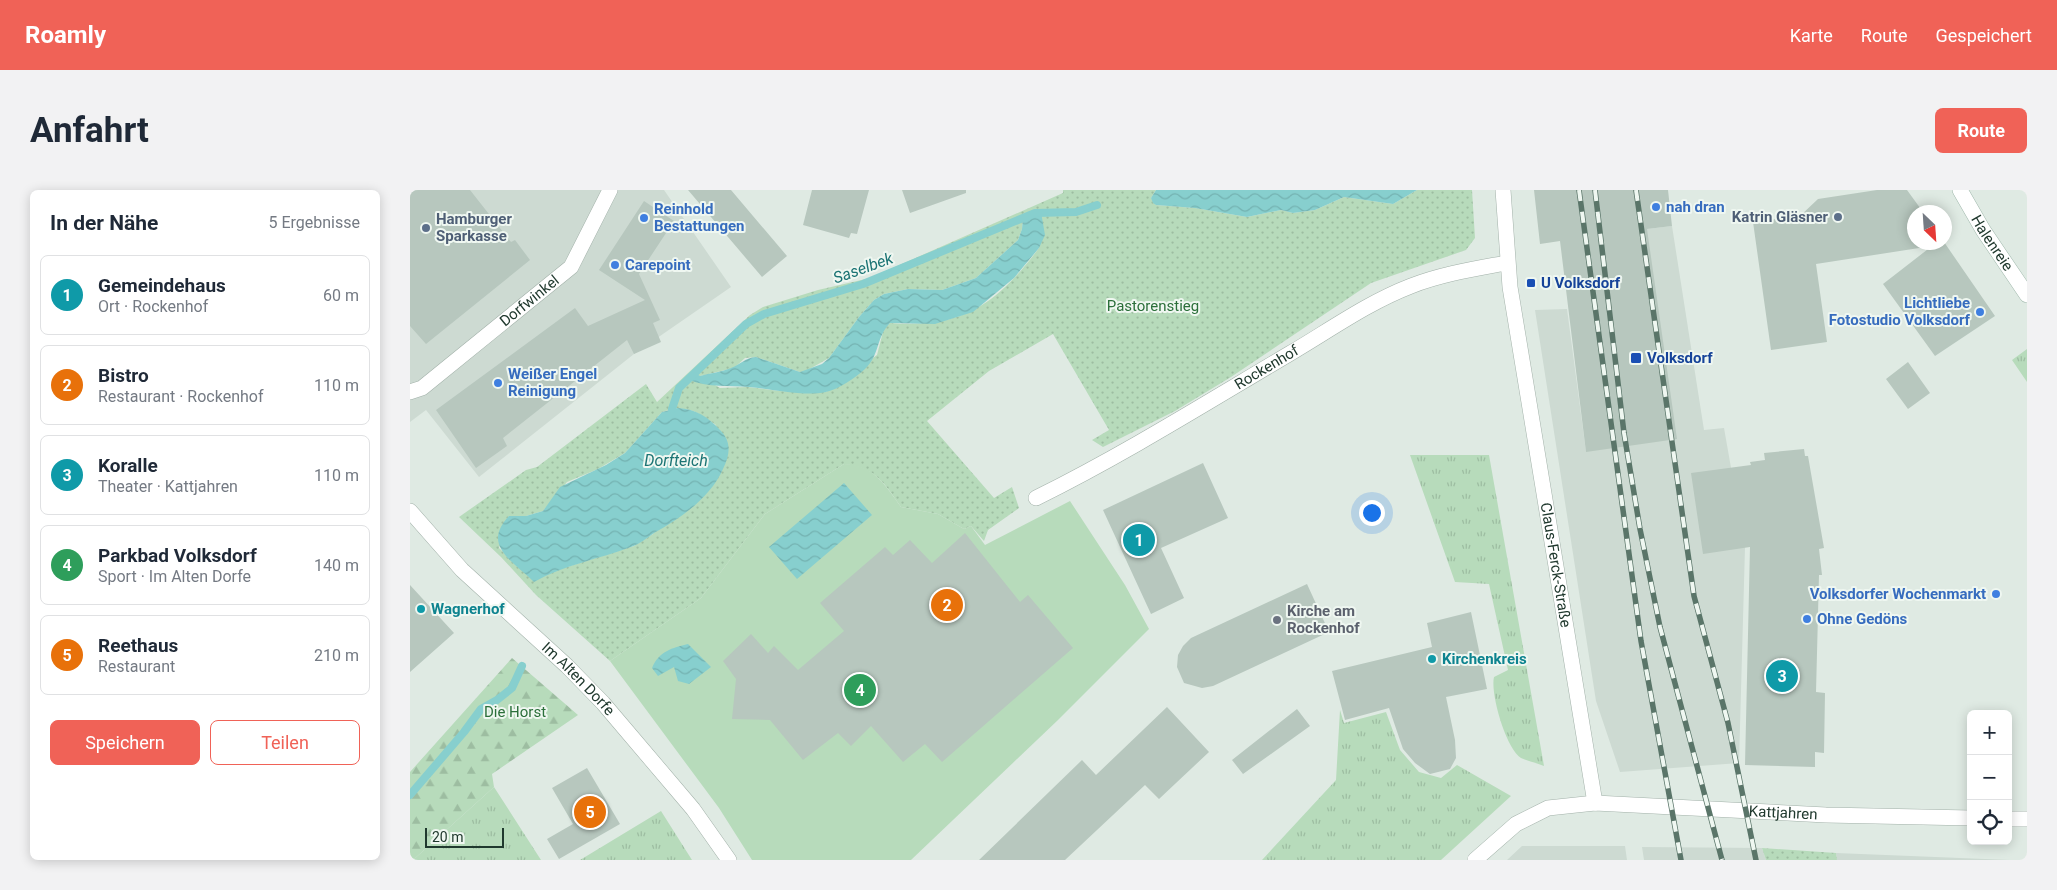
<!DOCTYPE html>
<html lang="de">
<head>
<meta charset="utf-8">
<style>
  body { margin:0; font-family:Roboto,sans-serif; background:#f2f2f3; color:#1f2937 }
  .controls { position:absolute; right:15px; bottom:15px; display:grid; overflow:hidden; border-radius:8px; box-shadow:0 2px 12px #0003 }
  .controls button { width:45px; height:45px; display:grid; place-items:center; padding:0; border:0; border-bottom:1px solid #e0e1e3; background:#fff; color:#1f2937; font:25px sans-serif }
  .compass { position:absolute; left:1497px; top:15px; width:45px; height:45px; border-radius:50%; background:#fff; box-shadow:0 2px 12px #0003; rotate:155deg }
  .scale { position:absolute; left:15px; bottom:12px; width:79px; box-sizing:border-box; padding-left:5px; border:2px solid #20392e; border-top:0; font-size:14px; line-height:18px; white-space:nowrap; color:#20392e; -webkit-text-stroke:4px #eff7f1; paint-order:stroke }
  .you { position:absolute; left:961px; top:322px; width:18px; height:18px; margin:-12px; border:4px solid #fff; border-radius:50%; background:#1a73e8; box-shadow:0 0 0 8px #1a73e833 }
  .badge { display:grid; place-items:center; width:32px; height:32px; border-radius:50%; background:#f06257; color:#fff; font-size:16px; font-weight:700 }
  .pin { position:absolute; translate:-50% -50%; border:2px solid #fff; box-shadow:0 1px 5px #0006 }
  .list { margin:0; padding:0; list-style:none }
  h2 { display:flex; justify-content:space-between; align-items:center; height:65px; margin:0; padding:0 20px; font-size:21px }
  h2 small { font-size:16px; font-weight:400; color:#747a83 }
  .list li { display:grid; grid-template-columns:32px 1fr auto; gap:15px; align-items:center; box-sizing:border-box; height:80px; margin:0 10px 10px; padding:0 10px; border:1px solid #e0e1e3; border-radius:8px }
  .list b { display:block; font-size:19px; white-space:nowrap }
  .list p { margin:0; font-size:16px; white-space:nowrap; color:#747a83 }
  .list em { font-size:16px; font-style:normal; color:#747a83 }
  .actions { display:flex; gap:10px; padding:15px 20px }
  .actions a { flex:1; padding:11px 0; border:1px solid #f06257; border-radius:8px; text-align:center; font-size:18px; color:#f06257 }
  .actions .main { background:#f06257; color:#fff }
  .icon { flex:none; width:28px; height:28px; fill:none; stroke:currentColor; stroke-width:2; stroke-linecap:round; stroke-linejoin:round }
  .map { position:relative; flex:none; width:1617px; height:670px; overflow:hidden; border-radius:8px }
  header { display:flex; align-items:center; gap:30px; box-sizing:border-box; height:70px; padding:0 25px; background:#f06257; color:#fff }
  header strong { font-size:24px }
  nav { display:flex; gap:28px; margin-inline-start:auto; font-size:18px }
  .intro { display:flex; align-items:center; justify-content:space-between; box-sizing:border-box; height:120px; padding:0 30px }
  h1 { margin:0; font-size:35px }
  .button { padding:12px 22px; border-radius:8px; background:#f06257; color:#fff; font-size:18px; font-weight:700 }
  main { display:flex; gap:30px; padding:0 30px }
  aside { flex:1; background:#fff; border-radius:8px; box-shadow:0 2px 12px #0003 }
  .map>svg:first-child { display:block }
  .built { fill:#cddad2 }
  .grass { fill:url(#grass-tufts) }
  .forest { fill:url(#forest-firs) }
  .park { fill:url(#park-dots); fill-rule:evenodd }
  .pitch { fill:#b7dbbb }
  .water { fill:url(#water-waves) }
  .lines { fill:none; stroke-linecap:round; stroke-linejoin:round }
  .stream { stroke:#87cfce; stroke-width:8 }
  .building { fill:#b7c7be }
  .minor-casing { stroke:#a2b1a9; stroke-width:16 }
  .tertiary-casing { stroke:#a2b1a9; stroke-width:16 }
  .secondary-casing { stroke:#a0b8ac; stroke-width:16 }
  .minor { stroke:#fff; stroke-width:15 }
  .tertiary { stroke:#fff; stroke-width:15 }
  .secondary { stroke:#fff; stroke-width:15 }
  .rail-casing { stroke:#5a7569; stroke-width:5.5 }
  .rail { stroke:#eff7f1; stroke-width:4; stroke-dasharray:11; stroke-linecap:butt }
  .shop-dot { fill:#3f7fe0; stroke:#eff7f1; stroke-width:2 }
  .service-dot { fill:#5c6f8a; stroke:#eff7f1; stroke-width:2 }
  .transit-dot { fill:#1a4fb4; stroke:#eff7f1; stroke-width:2 }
  .culture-dot { fill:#0f9aa8; stroke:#eff7f1; stroke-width:2 }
  .worship-dot { fill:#6b7280; stroke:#eff7f1; stroke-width:2 }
  .labels { text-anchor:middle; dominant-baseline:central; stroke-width:4; stroke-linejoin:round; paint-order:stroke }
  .shop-label { font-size:15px; font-weight:bold; fill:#366cbe; stroke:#eff7f1; text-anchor:start }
  .service-label { font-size:15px; font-weight:bold; fill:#4e5e75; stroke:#eff7f1; text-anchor:end }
  .street-label { font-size:15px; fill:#20392e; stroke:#eff7f1 }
  .transit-label { font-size:15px; font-weight:bold; fill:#164399; stroke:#eff7f1; text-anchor:start }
  .park-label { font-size:15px; fill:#2b6f3a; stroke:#eff7f1 }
  .culture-label { font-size:15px; font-weight:bold; fill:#0d838f; stroke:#eff7f1; text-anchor:start }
  .worship-label { font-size:15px; font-weight:bold; fill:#5b616d; stroke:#eff7f1; text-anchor:start }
  .water-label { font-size:16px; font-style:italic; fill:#1c7474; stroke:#eff7f1 }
</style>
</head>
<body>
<header>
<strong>Roamly</strong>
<nav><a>Karte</a><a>Route</a><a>Gespeichert</a></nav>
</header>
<div class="intro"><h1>Anfahrt</h1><a class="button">Route</a></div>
<main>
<aside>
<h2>In der Nähe<small>5 Ergebnisse</small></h2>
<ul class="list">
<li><span class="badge" style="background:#0f9aa8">1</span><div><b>Gemeindehaus</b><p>Ort · Rockenhof</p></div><em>60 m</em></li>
<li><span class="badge" style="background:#e8710a">2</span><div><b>Bistro</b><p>Restaurant · Rockenhof</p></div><em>110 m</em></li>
<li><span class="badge" style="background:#0f9aa8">3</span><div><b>Koralle</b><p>Theater · Kattjahren</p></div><em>110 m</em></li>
<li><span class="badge" style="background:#2e9e5b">4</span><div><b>Parkbad Volksdorf</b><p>Sport · Im Alten Dorfe</p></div><em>140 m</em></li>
<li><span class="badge" style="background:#e8710a">5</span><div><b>Reethaus</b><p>Restaurant</p></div><em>210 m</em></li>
</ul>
<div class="actions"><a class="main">Speichern</a><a>Teilen</a></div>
</aside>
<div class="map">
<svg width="1617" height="670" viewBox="0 0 1617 670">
  <defs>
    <pattern id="grass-tufts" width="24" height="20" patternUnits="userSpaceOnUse" patternTransform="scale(1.25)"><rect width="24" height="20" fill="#b7dbbb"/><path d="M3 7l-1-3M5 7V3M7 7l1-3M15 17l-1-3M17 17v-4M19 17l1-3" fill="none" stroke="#9dbda1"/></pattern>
    <pattern id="forest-firs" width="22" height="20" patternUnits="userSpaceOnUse" patternTransform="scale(1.25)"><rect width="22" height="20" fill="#b7dbbb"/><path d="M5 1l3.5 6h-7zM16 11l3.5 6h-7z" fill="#9dbda1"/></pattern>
    <pattern id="park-dots" width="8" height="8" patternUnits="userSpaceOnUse" patternTransform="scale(1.25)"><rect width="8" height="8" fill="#b7dbbb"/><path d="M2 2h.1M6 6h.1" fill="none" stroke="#9dbda1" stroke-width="1.8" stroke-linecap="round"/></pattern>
    <pattern id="water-waves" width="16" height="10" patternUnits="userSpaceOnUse" patternTransform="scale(1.25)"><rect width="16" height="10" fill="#87cfce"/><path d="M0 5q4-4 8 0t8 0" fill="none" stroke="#74b2b1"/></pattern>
  </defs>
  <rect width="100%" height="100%" fill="#dfeae3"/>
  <path class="built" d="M0,0h254l67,97 -97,67 -155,123 -53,-67 -16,12z
    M1262,36l32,204 20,-2 21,119 -6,216 -119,9 -24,-71 -61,-391 32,-1 19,143 61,-223z
    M1112,656h103l2,14h-120z
    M1232,657l120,1 4,12h-122z
    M1426,663l174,7h-173z"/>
  <path class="grass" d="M1617,159v33l-15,-22z
    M1000,265h79l55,311c-7,-3 -16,-5 -23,-8 -15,-9 -31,-65 -27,-81l14,-7 -19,-86 -34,-2z
    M930,520l4,13 42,-11 14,38 19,22 22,6 16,-13 54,31 -70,64h-179l74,-80z
    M84,597l47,73h-128z
    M251,621l31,49h-112z"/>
  <path class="forest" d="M102,468l66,57 -86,59 2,13 -81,73h-3v-88z"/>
  <path class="park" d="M653,0h93l-5,8 5,7 39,3 52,9 34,-7 12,3 22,-3 29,-13 49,7 24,-14h55l3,48 -9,12 -95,33 -140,94 -56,34 -72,36 -11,-7 17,-10 -56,-96 -64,37 -62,50 67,77 18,-11 7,21 -31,22 -4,11 -13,-15 -7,3 -26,-15 -37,-7c-16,-23 -26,-40 -57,-43l-79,50 -64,84 -91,63 -74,-66 -35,-38 -42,-40 67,-47 11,-3 109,-83 11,18 93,-87 13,-8 55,-17 52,-12 193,-85zM631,22l-2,36c-42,56 -77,81 -149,75l-6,5 -7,27 -51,37 -47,-1 -31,-4 -28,1 -20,-12 34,-8 11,-10 11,-1 44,15 6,-1 23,-13 30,-41 15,-17 10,-6 24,-5 34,1 34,-12 42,-38 4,-11 1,-12zM262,219c22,-2 27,5 44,16l-63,109 -19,12 -80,25 -20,10 -35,-33 10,-32h17l17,-5 24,-29 31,-13 27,-16 37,-41z
    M1352,658l74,5 1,7h-71z"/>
  <path class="pitch" d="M434,274c29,0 42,22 57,43l37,7 26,15 7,-3 14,19 85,-44 55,84 24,44 -91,91 -147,140h-159l-33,-52 -109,-147 91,-63 64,-84z"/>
  <path class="water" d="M746,0h261l-24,14 -49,-7 -29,13 -22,3 -12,-3 -34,7 -52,-9 -39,-3 -3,-2 -2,-5z
    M631,22l4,23 -6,13 -25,30 -41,34 -38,12 -45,-1c-14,14 -10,32 -25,46 -10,9 -26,20 -39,23 -22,5 -54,-3 -77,-5 -21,-2 -39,1 -60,-7l6,-7 5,3c10,-3 22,-4 31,-8 10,-4 14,-10 25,-11l44,15 22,-8 7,-6 30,-41 15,-17 10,-6 24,-5 34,1 34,-12 42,-38 4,-11 1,-12z
    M268,218c18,1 30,9 42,22 12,12 10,24 3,39 -13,29 -42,49 -69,64 -7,5 -14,11 -23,14 -32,12 -67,18 -97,35 -21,-21 -53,-36 -25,-66h17l17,-5 17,-24 46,-22 19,-12 37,-41z
    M434,293l28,32 -75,64 -28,-32z
    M278,454l23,23 -22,17 -11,-3 -4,-14 -16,9 -6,-8c7,-17 20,-20 36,-24z"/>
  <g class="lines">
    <path class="stream" d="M262,219l7,-21 67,-64 18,-10 99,-30 172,-71 41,-1 21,-7
      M0,605l54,-63 17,-23 16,-9 15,-12 10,-22"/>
  </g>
  <path class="building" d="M0,0h60l41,52 4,-2 15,20 -104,84 -16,-18z
    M278,0h43l56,66 -25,21z
    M402,0h57l-12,44 -6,-1 -2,5 -46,-13z
    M492,0h64v3l-56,20z
    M1124,0h134l4,36 -25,3 30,210 -91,13 -26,-211 -20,3z
    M1467,0h30l16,22h-9v30h30l51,74 -60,40 -52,-72 49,-38 -116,18 11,78 -56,8 -18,-128 47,-6 18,-17z
    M234,11l30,20 -35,53 21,46 -7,3 8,19 -27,12 -7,-14 -124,98 4,8 -31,22 -40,-58 139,-102 13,18 57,-26 -46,-30z
    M1498,172l22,31 -22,16 -22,-30z
    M1394,259l1,7h3l16,92 -5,1 3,26h-3l-3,117 9,1 -1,60 -9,-1v15l-70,-2 5,-218 -47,7 -12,-81 60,-8 -1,-3 15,-2 -1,-7z
    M793,273l25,55 -67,30 23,50 -33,16 -48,-104z
    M555,343l55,69 8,-7 45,53 -131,114 -17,-18 -22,18 -32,-36 -20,20 -13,-13 -35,27 -33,-40 -38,-1 4,-40 -13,-18 28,-27 17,19 6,-7 24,24 46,-39 -24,-28 65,-56 8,8 17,-15 22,23z
    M897,394l22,48 -116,54 -11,2 -18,-5 -7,-16 1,-12 5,-9 8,-8z
    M0,395l44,48 -44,39z
    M1061,422l16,77 -41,8 9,43 1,18 -6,11 -20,5 -15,-11 -12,-14 -14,-41 -44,12 -13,-49 100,-24 -5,-24z
    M757,517l42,45 -50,47 -14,-14 -80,75h-86l103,-100 14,15z
    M887,519l13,17 -67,48 -11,-14z
    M177,578l33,56 -61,35 -12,-20 26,-15 -21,-36z"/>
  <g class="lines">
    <defs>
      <g id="minor">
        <path id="s1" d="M0,202l12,-4 149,-121 39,-77"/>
        <path id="s2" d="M626,308c87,-43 170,-95 253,-144 41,-24 78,-51 122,-68 31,-12 63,-17 95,-23"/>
      </g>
      <g id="tertiary">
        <path id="s3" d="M1093,0l7,97 85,516"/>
        <path id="s4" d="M0,321l52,59 105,96 36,37 90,106 36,51"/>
        <path d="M1598,629h19"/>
        <path id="s5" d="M1065,670l41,-36 32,-16 47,-5 231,12 145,3"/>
      </g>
      <g id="secondary">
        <path id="s6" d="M1550,0l23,40 44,65"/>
      </g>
    </defs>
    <use href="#minor" class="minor-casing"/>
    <use href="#tertiary" class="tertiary-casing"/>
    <use href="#secondary" class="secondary-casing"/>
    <use href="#minor" class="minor"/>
    <use href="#tertiary" class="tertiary"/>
    <use href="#secondary" class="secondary"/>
    <defs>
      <path id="rail" d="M1169,0l62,451 40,219
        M1185,0l29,243 16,96 20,98 62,233
        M1226,0l58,406 34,127 28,137"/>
    </defs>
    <use href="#rail" class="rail-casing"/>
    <use href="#rail" class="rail"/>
  </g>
  <g class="shop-dot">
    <circle cx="1246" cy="17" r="5"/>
    <circle cx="234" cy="28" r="5"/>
    <circle cx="205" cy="75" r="5"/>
    <circle cx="1570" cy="122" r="5"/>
    <circle cx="88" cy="193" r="5"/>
    <circle cx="1586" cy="404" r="5"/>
    <circle cx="1397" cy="429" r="5"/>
  </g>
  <g class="service-dot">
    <circle cx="1428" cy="27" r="5"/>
    <circle cx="16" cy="38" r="5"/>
  </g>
  <g class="transit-dot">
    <rect x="1116" y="88" width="10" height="10" rx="2.5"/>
    <rect x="1220" y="162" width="12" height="12" rx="2.5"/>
  </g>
  <g class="culture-dot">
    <circle cx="11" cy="419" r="5"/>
    <circle cx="1022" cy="469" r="5"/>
  </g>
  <circle class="worship-dot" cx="867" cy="430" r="5"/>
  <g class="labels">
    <g class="shop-label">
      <text x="1256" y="17">nah dran</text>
      <text x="244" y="19">Reinhold<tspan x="244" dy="17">Bestattungen</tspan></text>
      <text x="215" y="75">Carepoint</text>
      <text x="1560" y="113" text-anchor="end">Lichtliebe<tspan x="1560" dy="17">Fotostudio Volksdorf</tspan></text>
      <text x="98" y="184">Weißer Engel<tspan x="98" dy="17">Reinigung</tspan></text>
      <text x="1576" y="404" text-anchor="end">Volksdorfer Wochenmarkt</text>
      <text x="1407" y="429">Ohne Gedöns</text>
    </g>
    <g class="service-label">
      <text x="1418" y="27">Katrin Gläsner</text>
      <text x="26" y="29" text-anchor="start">Hamburger<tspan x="26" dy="17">Sparkasse</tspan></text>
    </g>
    <g class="street-label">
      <text stroke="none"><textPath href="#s6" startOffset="62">Halenreie</textPath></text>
      <text stroke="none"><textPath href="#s1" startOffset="151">Dorfwinkel</textPath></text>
      <text stroke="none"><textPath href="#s2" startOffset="265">Rockenhof</textPath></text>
      <text stroke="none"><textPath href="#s3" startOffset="379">Claus-Ferck-Straße</textPath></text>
      <text stroke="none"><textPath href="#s4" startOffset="238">Im Alten Dorfe</textPath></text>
      <text stroke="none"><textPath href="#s5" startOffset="326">Kattjahren</textPath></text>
    </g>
    <g class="transit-label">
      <text x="1131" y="93">U Volksdorf</text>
      <text x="1237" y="168">Volksdorf</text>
    </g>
    <g class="park-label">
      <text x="743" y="116">Pastorenstieg</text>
      <text x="105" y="522">Die Horst</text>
    </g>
    <g class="culture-label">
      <text x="21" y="419">Wagnerhof</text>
      <text x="1032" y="469">Kirchenkreis</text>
    </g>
    <g class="worship-label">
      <text x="877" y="421">Kirche am<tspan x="877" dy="17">Rockenhof</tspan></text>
    </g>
    <g class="water-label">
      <text transform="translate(453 78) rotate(-20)">Saselbek</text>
      <text x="266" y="270">Dorfteich</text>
    </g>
  </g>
</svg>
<div class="controls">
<button>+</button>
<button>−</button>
<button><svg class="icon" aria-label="locate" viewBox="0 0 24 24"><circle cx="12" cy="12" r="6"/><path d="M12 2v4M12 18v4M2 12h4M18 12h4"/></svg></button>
</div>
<svg class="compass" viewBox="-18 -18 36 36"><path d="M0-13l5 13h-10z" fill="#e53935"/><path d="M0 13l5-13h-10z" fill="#747a83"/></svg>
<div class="scale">20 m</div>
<div class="you"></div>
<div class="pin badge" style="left:729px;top:350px;background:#0f9aa8">1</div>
<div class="pin badge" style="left:537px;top:415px;background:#e8710a">2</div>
<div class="pin badge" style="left:1372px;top:486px;background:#0f9aa8">3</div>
<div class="pin badge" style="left:450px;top:500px;background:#2e9e5b">4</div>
<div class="pin badge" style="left:180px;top:622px;background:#e8710a">5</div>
</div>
</main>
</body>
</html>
